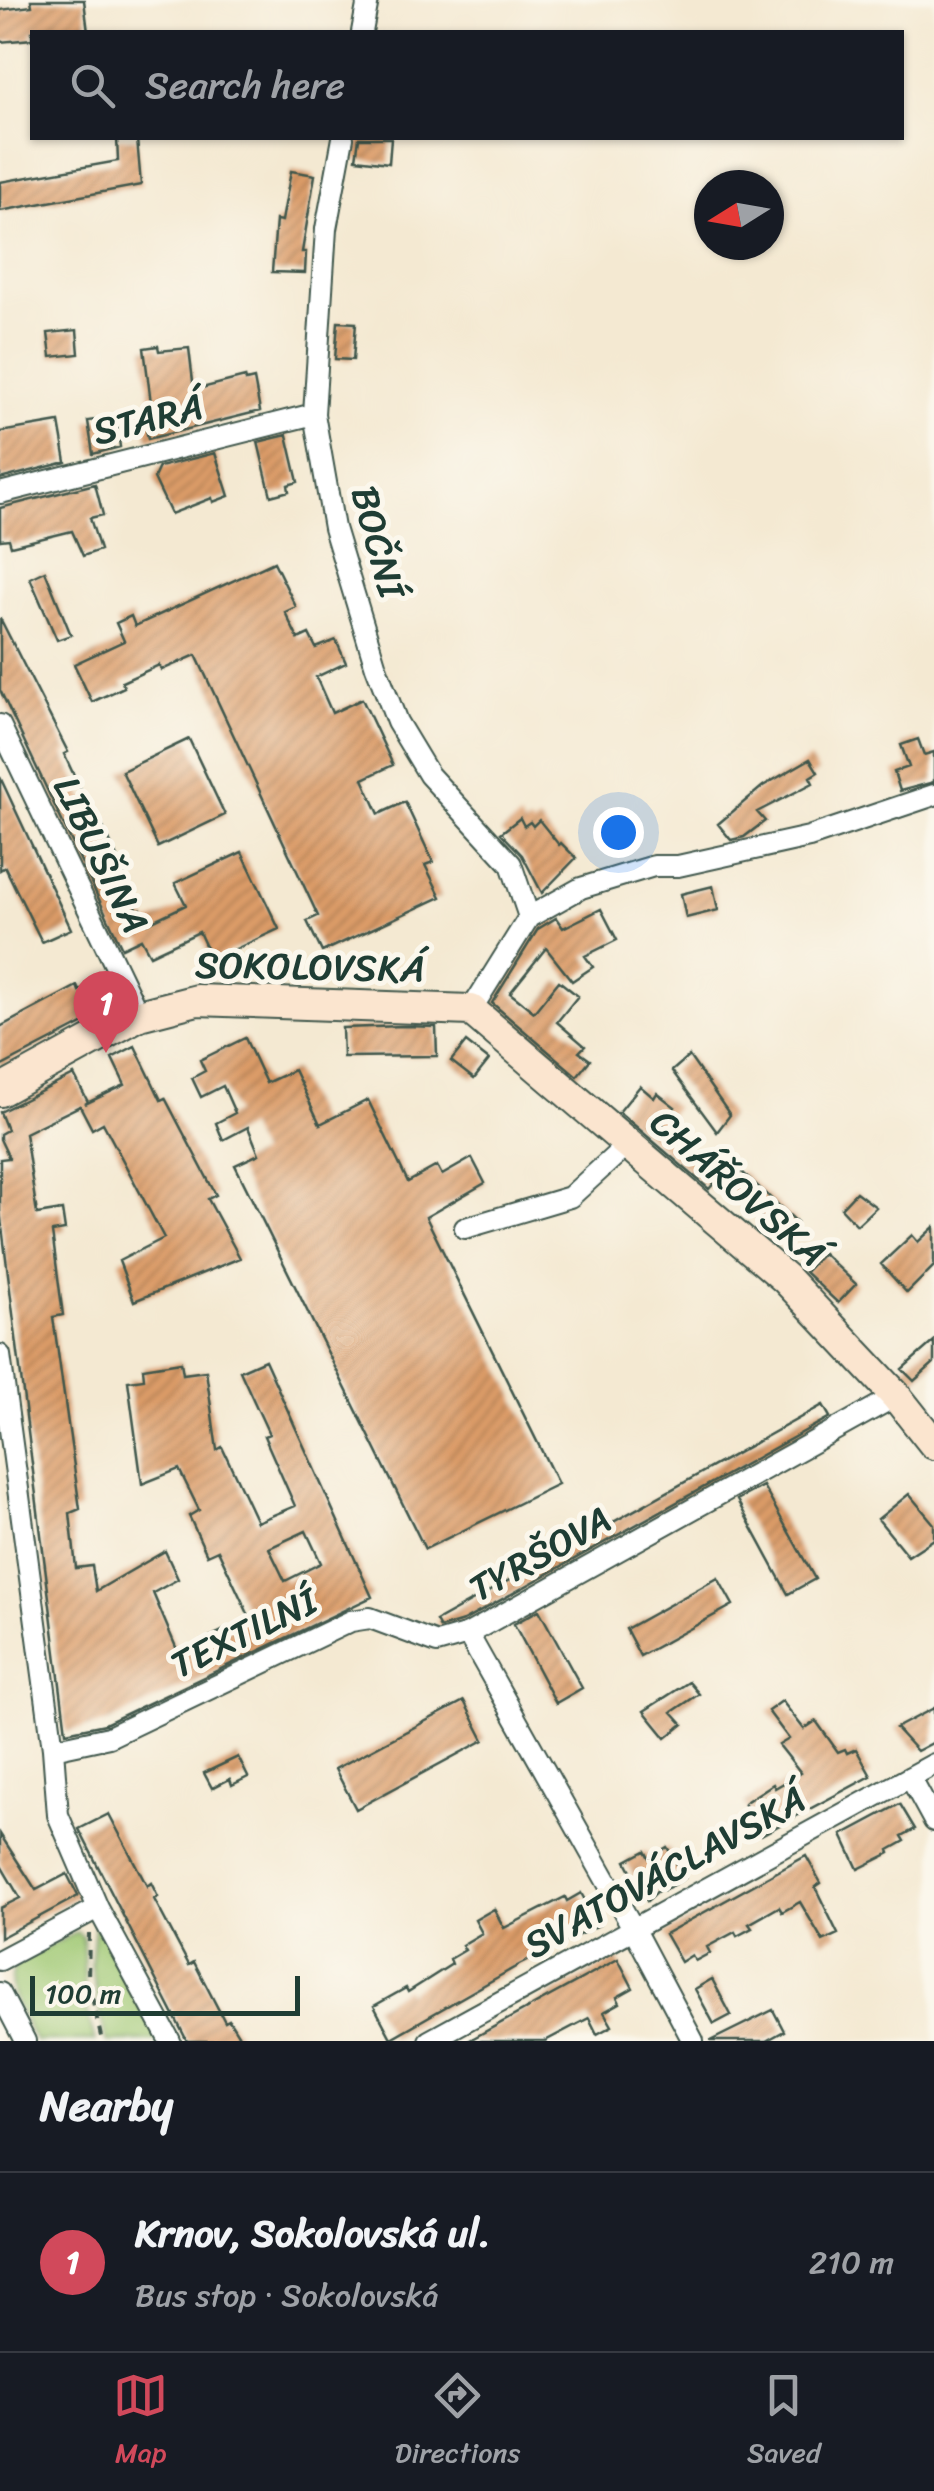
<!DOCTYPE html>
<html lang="en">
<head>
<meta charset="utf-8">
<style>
  body { margin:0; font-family:Sriracha,sans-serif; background:#20242c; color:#f1f3f6 }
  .compass { position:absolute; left:694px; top:170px; width:90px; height:90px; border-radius:50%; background:#171b24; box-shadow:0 2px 8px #0004; rotate:259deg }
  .scale { position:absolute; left:30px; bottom:25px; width:270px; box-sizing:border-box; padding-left:10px; border:5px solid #1f3d34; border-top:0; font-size:28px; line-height:35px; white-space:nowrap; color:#1f3d34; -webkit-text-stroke:8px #fbf7ec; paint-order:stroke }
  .you { position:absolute; left:618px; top:832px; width:35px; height:35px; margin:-25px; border:8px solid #fff; border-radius:50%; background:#1a73e8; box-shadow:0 0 0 15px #1a73e833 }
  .badge { display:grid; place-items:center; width:65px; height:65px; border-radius:50%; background:#d1495b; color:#fff; font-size:32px; font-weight:700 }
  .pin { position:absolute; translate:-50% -82px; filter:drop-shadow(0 2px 5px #0008) }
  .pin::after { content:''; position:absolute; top:52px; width:35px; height:30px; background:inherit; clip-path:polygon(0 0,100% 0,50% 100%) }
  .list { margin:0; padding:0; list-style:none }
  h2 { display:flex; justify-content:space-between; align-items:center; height:130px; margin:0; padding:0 40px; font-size:42px }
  h2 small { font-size:32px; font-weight:400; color:#9ea1a6 }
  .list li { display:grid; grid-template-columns:65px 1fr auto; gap:30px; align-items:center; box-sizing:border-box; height:180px; padding:0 40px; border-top:2px solid #363941 }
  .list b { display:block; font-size:38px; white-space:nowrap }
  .list p { margin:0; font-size:32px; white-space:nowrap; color:#9ea1a6 }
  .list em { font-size:32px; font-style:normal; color:#9ea1a6 }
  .icon { flex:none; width:55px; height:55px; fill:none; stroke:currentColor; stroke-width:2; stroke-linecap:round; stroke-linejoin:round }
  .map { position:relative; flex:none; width:934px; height:2041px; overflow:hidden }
  .search { position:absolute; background:#171b24; box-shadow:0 2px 8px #0004; left:30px; right:30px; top:30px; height:110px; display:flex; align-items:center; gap:25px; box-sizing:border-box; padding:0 35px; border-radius:0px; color:#9ea1a6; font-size:38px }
  .sheet { height:310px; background:#171b24 }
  nav { display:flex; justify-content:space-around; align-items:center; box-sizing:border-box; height:140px; border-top:2px solid #363941; background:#171b24; font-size:28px; color:#9ea1a6 }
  nav a { display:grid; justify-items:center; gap:5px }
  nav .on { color:#d1495b }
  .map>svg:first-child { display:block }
  .green { fill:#a0c974; stroke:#608354; stroke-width:2.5 }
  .building { fill:url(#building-hatch); fill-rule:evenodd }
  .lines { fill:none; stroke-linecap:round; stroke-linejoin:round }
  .street-casing { stroke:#3f574c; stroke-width:24 }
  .secondary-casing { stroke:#3f574c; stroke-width:34 }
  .path { stroke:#3f574c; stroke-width:4; stroke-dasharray:8 8; stroke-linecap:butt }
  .street { stroke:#fff; stroke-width:20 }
  .secondary { stroke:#fbe5cf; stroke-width:30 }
  .labels { text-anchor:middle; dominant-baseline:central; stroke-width:10; stroke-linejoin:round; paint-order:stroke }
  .street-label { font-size:38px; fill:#1f3d34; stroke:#fbf7ec }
</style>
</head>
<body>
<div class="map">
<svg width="934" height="2041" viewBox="0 0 934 2041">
  <defs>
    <pattern id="building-hatch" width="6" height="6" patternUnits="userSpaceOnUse" patternTransform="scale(2.5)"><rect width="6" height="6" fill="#db9b67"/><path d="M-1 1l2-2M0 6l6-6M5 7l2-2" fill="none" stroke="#b18056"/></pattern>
  </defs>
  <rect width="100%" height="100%" fill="#fbf7ec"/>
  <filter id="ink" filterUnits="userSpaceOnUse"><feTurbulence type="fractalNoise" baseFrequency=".01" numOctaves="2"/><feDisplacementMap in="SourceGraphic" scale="20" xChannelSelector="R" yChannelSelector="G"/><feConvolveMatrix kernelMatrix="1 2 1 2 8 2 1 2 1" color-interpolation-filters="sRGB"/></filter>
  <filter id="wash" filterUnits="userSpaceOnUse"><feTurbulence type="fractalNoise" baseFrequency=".0048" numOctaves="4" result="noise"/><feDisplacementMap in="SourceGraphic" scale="40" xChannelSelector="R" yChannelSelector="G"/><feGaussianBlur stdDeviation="2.25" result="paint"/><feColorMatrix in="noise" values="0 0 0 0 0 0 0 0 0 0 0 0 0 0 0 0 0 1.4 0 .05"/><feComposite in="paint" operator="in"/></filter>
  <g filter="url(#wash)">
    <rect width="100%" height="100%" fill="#f4e9d2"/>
    <path class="green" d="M95,1926l5,2 59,113h-53l-15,-77z
      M77,1932l6,5 2,68 10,36h-60c-11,-23 -35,-55 -17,-79z"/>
    <g id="blocks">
      <path class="building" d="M31,0h53l4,32h-56v7l-32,3v-32l32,-4z
        M117,138l20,1 4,46 -141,26v-29l118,-21z
        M359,138h32l-2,25 -33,-4z
        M291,171l24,4 -13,77h4l-1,21 -33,-1 4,-52 6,1z
        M338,322l18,1 -3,37 -18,-1z
        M77,330l2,24 -28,3 -3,-24z
        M158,346l1,5 30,-3 5,42 51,-13 1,4 8,-2 6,32 -112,28 -6,-30 9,-6 -7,-55z
        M116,417l4,30 -27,7 -5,-33z
        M59,422l7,40 -66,17v-47z
        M287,435l11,47 -10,3 1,6 -18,5 -13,-54z
        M215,453l14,43 -16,6 -1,-4 -41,16 -17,-36 5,-11z
        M95,484l8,31 -13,3 10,32 -17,6 -11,-25 -61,15 -2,-7 -9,1v-32z
        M274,562l22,45 -11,5 13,27 11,-5 7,14 20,-8 10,23 -30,14 16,36 30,-14 31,66 -30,14 16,35 26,-12 28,60 -8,3 16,32 -119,55 -15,-31 11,-5 -122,-261 -34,15 -3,-5 -37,17 2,5 -32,15 -18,-38 50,-23 -8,-18 15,-7 4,10z
        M45,571l26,64 -14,5 -27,-62z
        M0,618l68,134 -4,2 28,60 4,-1 19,39 23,59 3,-2 7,14 38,-18 -11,-22 67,-31 37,77 -67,31 -13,-28 -49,23 -9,-16 -19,9 -122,-258z
        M189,739l36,76 -67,32 -36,-76z
        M918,739l6,16 10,-3v30l-34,9 -6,-19 15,-5 -8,-22z
        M810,759l8,13 -8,5 3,6 -56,29 8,9 -21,16 -13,3 -13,-16 45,-38z
        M0,777l71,152 -29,13 -37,-75 -5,3z
        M520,818l4,8 6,-4 3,4 6,-6 20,25 2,-2 15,15 -34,35 -20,-38 -21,-22z
        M713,886l5,24 -32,8 -5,-24z
        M601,909l16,31 -32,16 8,11 -21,14 -26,-33 -36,45 24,19 25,-31 19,15 -21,26 28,24 -6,6 11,8 -13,16 -85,-73 46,-74 18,-11 7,10z
        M96,982l13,28 -109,57v-40l77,-41 2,5z
        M404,1026l32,1 1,29 -94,1 -1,-29z
        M245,1038l21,45 28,-13 26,54 48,-24 40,82 29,-16 5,9 30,-17 13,25 -59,34 132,267 -133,65 -190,-384 24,-11 -11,-27 -25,13 -7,-17 19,-10 -12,-27 -22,11 -9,-19 13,-7 -5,-11z
        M466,1042l23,18 -15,19 -23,-18z
        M135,1046l26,54 4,-2 51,97 -8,4 32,59 -106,43 -15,-40 45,-23 -61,-115 -11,6 -12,-23 -55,27 12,81 25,-4 3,20 -13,2 11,83 -10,2 27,192 -10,4 6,55 16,-2 4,25 69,-40 13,28 -25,14 25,59 72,-34 -32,-68 -11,5 -18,-39 10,-6 -20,-41 -37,15 -14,-103 16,-2 -1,-11 38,-6 2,12 23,-3 11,79 5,-3 35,75 38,-16 -31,-70 5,-2 -29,-63 25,-11 107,237 -267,127 -39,8 -66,-521v-52l9,-1 -9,-19v-5l7,-4 -7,-18 74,-37 14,27 -3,2 40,-19 -13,-27zM306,1531l15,32 -36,18 -16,-33z
        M689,1056l41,59 -13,17 -45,-61z
        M640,1086l14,12 3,-5 18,14 -13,17 41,34 4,-5 29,25 5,-7 56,51 -13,15 -68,-56 -7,8 -90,-77z
        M856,1192l20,15 -19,18 -16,-17z
        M934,1227v39l-27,27 -26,-29 31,-29 6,7z
        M823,1253l33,31 -18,19 -33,-31z
        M934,1341v22l-20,18 -12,-12z
        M823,1405l7,12 -367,204 -23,7 -4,-7z
        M763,1486l52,93 -27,15 -51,-94z
        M909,1494l25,30v15l-26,17 -30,-37z
        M718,1578l15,27 -93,51 -14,-27z
        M539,1610l43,78 -26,15 -42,-79z
        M689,1682l10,12 -27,18 11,12 -17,14 -22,-27z
        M464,1701l20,39 -128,69 -21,-40z
        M782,1701l22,28 12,-8 22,31 7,-3 2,4 9,-4 15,27 -110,59 -17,-32 29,-19 2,4 26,-15 -22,-28 10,-6 -21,-28z
        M934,1708v34l-17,9 -21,-23z
        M238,1757l10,20 -16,8 -2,-6 -18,9 -8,-15z
        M900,1804l15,25 -13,7 3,5 -16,9 1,3 -32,16 -16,-34z
        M109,1814l38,72 4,-3 7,14 -4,2 35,66 5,-3 31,60 4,-2 13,21h-55l-108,-212z
        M0,1834l36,56 31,-16 11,22 -78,42v-30l20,-10 -20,-34z
        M667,1847l18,31 -21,12 -2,-3 -15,14 -21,-40 19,-10 4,7z
        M806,1856l15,27 -6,4 23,47 -15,7 -23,-39 -18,10 -3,-5 -30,17 3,4 -15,8 -2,-4 -28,15 3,6 -15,8 -3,-6 -11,7 -16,-28z
        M581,1893l18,32 -80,40 -128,73 -17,-32 32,-18 2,4 44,-28 -2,-5 15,-9 -3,-5 20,-12 -7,-13 19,-11 10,19 61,-31 2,4z
        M618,1959l15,29 -16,9 3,6 -16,9 8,14 -15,8 -8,-16 -44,23h-77z
        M712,1979l19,36 -17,9 -19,-35z
        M773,2010l11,21 -18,10h-56z"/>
    </g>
  </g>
  <g filter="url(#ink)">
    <use href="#blocks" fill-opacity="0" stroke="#3f574c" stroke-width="2.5"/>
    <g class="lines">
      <defs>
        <path id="street" d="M362,32l6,-32
          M343,138l-17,91 -12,185 20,114 42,139 21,55 32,53 82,89 18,53
          M0,493l314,-79
          M0,725l139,290
          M471,1010l58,-93 52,-29 73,-22h24l131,-29 125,-42
          M465,1228l105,-31 58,-53
          M0,1355l53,394 5,66 40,93 72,133
          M468,1634l165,294 60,113
          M53,1749l56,-12 242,-116 19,-3 67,25 31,-9 428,-238
          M910,1777l24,44
          M0,1960l98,-52
          M0,1993l25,48
          M429,2041l505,-277"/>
        <path id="secondary" d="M0,1091l139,-76 58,-15 274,10 315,269 110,117 38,48"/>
      </defs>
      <use href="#street" class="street-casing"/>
      <use href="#secondary" class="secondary-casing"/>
      <path class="path" d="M89,1934l-1,46 14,61"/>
      <use href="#street" class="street"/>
      <use href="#secondary" class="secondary"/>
    </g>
  </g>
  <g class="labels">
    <g class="street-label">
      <text transform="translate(148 419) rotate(-14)">STARÁ</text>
      <text transform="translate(378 542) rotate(75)">BOČNÍ</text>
      <text transform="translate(101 855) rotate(64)">LIBUŠINA</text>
      <text transform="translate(310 967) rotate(1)">SOKOLOVSKÁ</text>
      <text transform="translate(738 1188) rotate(41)">CHÁŘOVSKÁ</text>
      <text transform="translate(540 1554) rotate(-29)">TYRŠOVA</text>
      <text transform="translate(244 1633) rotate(-26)">TEXTILNÍ</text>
      <text transform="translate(665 1872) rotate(-29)">SVATOVÁCLAVSKÁ</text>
    </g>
  </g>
</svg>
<svg class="compass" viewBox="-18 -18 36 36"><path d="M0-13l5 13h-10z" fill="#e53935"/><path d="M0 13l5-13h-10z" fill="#9ea1a6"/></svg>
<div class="scale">100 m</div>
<div class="you"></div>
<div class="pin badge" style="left:106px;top:1053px">1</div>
<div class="search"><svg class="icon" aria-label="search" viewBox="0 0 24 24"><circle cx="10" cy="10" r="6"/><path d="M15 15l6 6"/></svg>Search here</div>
</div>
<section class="sheet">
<h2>Nearby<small></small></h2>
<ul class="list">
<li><span class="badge">1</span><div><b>Krnov, Sokolovská ul.</b><p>Bus stop · Sokolovská</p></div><em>210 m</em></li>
</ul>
</section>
<nav>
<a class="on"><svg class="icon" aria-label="map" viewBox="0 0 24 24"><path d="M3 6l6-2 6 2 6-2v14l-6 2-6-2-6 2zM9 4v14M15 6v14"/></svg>Map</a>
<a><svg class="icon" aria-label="directions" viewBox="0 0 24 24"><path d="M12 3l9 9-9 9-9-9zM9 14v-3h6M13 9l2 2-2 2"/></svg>Directions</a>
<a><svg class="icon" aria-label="saved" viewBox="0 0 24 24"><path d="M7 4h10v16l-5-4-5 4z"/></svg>Saved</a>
</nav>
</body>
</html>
